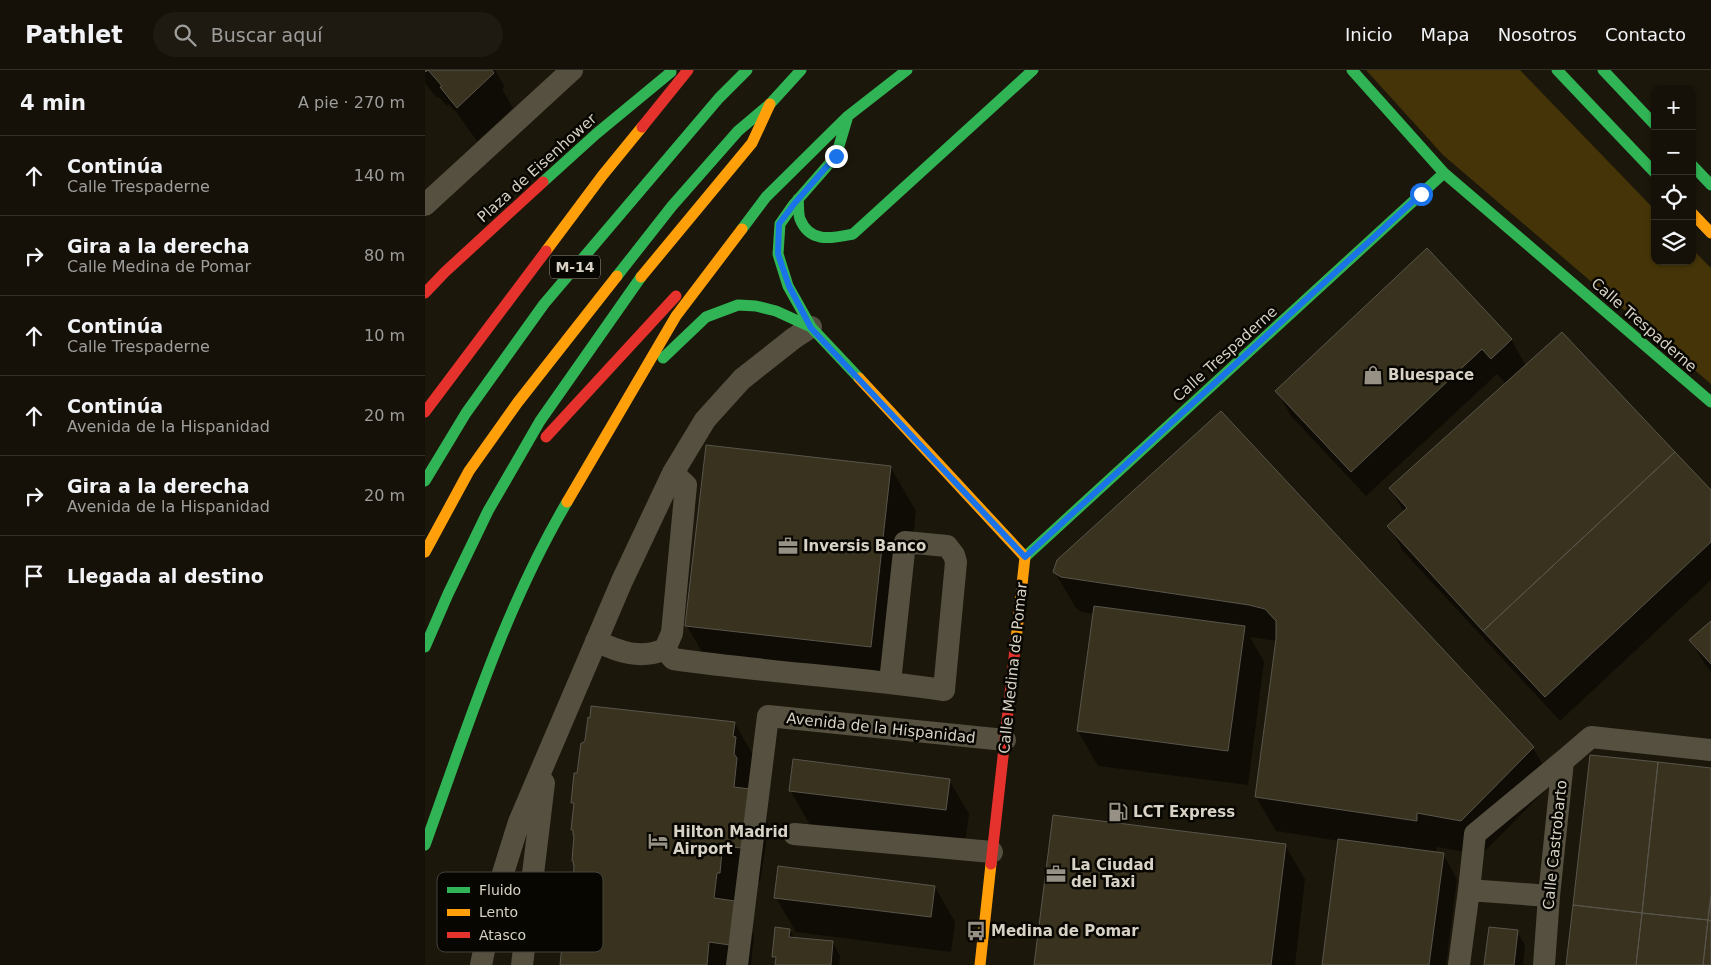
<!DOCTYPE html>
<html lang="es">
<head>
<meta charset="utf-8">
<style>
  body { margin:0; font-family:"DejaVu Sans",sans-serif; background:#1e1a12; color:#f1f3f6 }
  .controls { position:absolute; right:15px; top:15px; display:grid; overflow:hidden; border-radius:10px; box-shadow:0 1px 4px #0004 }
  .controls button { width:45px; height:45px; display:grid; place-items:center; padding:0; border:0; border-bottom:1px solid #343129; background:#151108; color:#f1f3f6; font:25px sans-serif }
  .stop { position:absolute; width:15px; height:15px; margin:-11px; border:4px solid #1a73e8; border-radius:50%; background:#fff }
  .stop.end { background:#1a73e8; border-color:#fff; box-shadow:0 1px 5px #0008 }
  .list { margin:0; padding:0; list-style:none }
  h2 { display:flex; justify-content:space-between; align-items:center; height:65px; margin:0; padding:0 20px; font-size:21px }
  h2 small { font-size:16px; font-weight:400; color:#9d9d9c }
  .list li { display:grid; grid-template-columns:32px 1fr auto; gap:15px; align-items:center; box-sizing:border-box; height:80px; padding:0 20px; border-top:1px solid #343129 }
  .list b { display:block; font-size:19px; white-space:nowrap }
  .list p { margin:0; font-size:16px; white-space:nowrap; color:#9d9d9c }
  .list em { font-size:16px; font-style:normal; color:#9d9d9c }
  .icon { flex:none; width:28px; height:28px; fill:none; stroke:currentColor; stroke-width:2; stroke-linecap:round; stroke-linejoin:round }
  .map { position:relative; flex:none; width:1286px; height:895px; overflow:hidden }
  header { display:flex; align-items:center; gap:30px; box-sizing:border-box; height:70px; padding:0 25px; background:#151108; border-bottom:1px solid #343129 }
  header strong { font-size:24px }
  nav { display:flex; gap:28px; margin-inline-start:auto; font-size:18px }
  .search { width:350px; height:45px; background:#1e1a12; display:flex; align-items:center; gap:12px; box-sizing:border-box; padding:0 18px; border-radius:28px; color:#9d9d9c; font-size:19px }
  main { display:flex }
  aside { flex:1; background:#151108 }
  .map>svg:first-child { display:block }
  .green { fill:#443408 }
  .shadow { fill:#0007 }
  .building { fill:#38321f; stroke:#58554b }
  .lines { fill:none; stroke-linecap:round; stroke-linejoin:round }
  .street { stroke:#565041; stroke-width:22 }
  .fast { stroke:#30b455; stroke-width:11 }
  .slow { stroke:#ff9f0a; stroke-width:11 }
  .jam { stroke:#e5322d; stroke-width:11 }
  .route { stroke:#1a73e8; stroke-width:6 }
  .labels { text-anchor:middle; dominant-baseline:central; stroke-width:5; stroke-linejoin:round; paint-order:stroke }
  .shield { fill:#080601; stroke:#99958a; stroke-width:1 }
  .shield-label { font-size:14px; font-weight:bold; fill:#d7d2c5 }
  .street-label { font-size:15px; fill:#d7d2c5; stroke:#080601 }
  .poi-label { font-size:15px; font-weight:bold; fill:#d7d2c5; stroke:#080601; text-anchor:start }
  .key { fill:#080601; stroke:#46433c; stroke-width:1 }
  .key-label { font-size:14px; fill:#d7d2c5 }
</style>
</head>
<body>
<header>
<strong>Pathlet</strong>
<div class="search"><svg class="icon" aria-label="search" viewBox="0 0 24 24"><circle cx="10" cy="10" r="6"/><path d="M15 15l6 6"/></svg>Buscar aquí</div>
<nav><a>Inicio</a><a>Mapa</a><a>Nosotros</a><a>Contacto</a></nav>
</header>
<main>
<aside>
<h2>4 min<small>A pie · 270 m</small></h2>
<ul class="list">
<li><svg class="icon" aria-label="ahead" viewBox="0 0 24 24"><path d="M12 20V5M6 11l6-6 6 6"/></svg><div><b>Continúa</b><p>Calle Trespaderne</p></div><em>140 m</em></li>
<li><svg class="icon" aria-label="right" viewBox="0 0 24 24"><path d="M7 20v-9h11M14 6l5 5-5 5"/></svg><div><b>Gira a la derecha</b><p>Calle Medina de Pomar</p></div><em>80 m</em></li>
<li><svg class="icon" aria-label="ahead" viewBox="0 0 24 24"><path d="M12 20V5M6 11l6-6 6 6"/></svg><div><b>Continúa</b><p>Calle Trespaderne</p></div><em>10 m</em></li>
<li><svg class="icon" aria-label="ahead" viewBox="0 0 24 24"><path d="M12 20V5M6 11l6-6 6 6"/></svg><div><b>Continúa</b><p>Avenida de la Hispanidad</p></div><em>20 m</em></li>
<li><svg class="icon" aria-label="right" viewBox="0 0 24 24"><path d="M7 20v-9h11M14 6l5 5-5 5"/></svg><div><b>Gira a la derecha</b><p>Avenida de la Hispanidad</p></div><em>20 m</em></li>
<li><svg class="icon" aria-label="arrive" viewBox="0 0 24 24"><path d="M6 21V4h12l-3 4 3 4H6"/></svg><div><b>Llegada al destino</b></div></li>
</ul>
</aside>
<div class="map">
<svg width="1286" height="895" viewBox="0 0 1286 895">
  <rect width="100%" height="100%" fill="#1c170b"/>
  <path class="green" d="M941,0h154l135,140v51h37v-12l19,19v116l-268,-229z"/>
  <path class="shadow" d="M0,0h70l10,17 -3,2 11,19 -36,33 -20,-28 -9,-9 -1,2 -8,-9 -2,1 -12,-15z
    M1086,269l15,27 185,126v88l-151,141 -157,-170 -14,-25 15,-14 -14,-24 116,-104 -9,-10 -131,122 -75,-80 -14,-25z
    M796,343l312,335 20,34 -72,73 -44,-8 -1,6 7,1 14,25 -11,86h-123l16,-124 -63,-10 -20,-34 21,-156 -27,-4 14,25 -16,123 -150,-19 -20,-35 16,-117 -12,-2 -7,-5 -20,-35z
    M282,377l184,21 25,43 -21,179 -183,-20 -25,-44z
    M1286,553v49l-5,-6 -15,-25z
    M310,654l20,34v42l14,25 -9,57 -15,-1 -8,26 17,29 -3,29h-190l7,-36 -6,-10 11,-27 3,-25 -1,-29 -3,-8 3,-23 -2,-4z
    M524,710l20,34 -4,30 -155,-19 -20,-35z
    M860,775l20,34 -10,86h-260z
    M510,817l20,35 -4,30 -155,-20 -20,-34z
    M364,860l6,9 38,4 7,13 -1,9h-63v-3l-3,-6z
    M1092,862l8,13 -2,20h-38z"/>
  <path class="building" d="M0,0h67l2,3 -37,35 -17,-21 2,-1 -14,-16 -2,2z
    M1002,178l85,91 -21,20 -9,-10 -131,123 -76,-81z
    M1137,262l113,120 -192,179 -96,-105 20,-18 -18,-20z
    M796,341l313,336 -73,74 -44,-8v8l-162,-24 21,-158v-18l-11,-12 -16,-4 -188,-28 -8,-5 4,-12z
    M281,375l185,21 -20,181 -186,-21z
    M1250,382l36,38v52l-166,155 -62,-66z
    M669,536l151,20 -17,125 -151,-20z
    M1286,551v43l-22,-24z
    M166,636l144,16 -2,14 3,1 -2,17 3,4 -3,29 16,2 -9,59 -16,-2 -1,5h-2l-2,22h-3l-3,25 21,3 -5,44 -21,-3 -2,23h-147l2,-20 3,1 2,-26 -6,-1 3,-29h8l2,-23 -1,-6h-1l2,-26h-1v-5h-2l3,-27h-3l3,-30h3l4,-30h2l2,-3 3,-23 2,1z
    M1165,685l68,7 -16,151 -69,-8z
    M368,689l157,20 -4,31 -157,-19z
    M1233,692l53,6v127l-3,25 -66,-7z
    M628,745l233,29 -15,121h-237z
    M913,769l106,14 -15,112h-107z
    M353,796l157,20 -4,31 -157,-19z
    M1286,825v26l-3,-1z
    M1148,835l69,8 -6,52h-70z
    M1217,843l66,7 -5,45h-67z
    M1283,850l3,1v44h-8z
    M350,857l15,2 -1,8 44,4 -2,24h-56l1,-8h-4z
    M1064,857l29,3 -4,35h-30z"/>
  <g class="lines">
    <path class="street" d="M0,135l147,-135
      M171,571c23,11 45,19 69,8l7,-16 14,-148 -13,-12
      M240,579l8,10c90,13 181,18 271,31l12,-128 -2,-7 -7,-9 -42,-4 -15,140
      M369,764l198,18
      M1044,820l80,6
      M56,895l13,-63 25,-80 103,-241 51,-108 32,-53 37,-41 52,-41 17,-11
      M97,895l22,-182
      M312,895l31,-249 237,24
      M1034,895l10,-75 6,-56 88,-73
      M1119,895l5,-69 14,-135 28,-24 120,13"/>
    <path class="fast" d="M927,0l92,103 267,229
      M1132,0l98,103
      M1178,0l52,55
      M1267,95l19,20
      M118,112l53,-48 75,-62
      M373,129c1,6 0,15 2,20 10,25 33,19 53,15l180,-164
      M317,159l24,-32 82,-81
      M192,206l55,-70 66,-75 32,-27 31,-34
      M238,288l43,-41 32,-12 18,1 20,5 35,16
      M434,308l-48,-51 -23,-41 -10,-32 2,-30 14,-20 42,-48 12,-40 59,-46
      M0,411l41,-68 78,-109 175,-206 28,-28
      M600,487l419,-384
      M0,577l23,-53 40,-83 52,-90 101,-144
      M0,775c42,-116 79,-236 142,-343"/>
    <path class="slow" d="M1267,143l19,20
      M121,181l56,-75 40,-49
      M216,207l111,-134 18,-39
      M434,308l166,179 -9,83
      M142,432l109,-186 66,-87
      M0,482l44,-81 49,-69 99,-126
      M555,895l11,-101"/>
    <path class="jam" d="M217,57l46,-57
      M0,223l20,-21 98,-90
      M0,342l121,-161
      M121,367l130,-141
      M566,794l25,-224"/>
  </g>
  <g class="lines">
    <path class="route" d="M411,86l-42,48 -15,20 -1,30 11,32 22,42 214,229 396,-363"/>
  </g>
  <defs>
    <symbol id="shop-bare" viewBox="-9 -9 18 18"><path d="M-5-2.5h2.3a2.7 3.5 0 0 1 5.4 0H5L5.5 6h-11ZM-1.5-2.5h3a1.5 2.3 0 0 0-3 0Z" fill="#969184" stroke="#080601" stroke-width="2.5" paint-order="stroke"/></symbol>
    <symbol id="office-bare" viewBox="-9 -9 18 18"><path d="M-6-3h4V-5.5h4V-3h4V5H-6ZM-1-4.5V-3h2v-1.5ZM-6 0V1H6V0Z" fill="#969184" stroke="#080601" stroke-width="2.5" paint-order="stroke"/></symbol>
    <symbol id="fuel-bare" viewBox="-9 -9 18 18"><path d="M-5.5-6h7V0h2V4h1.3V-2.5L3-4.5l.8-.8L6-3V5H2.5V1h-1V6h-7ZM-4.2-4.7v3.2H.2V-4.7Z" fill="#969184" stroke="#080601" stroke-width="2.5" paint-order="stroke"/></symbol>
    <symbol id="hotel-bare" viewBox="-9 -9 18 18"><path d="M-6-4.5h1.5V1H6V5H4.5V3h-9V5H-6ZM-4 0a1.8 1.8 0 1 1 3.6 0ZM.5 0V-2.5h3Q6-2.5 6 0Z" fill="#969184" stroke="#080601" stroke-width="2.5" paint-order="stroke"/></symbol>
    <symbol id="bus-bare" viewBox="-9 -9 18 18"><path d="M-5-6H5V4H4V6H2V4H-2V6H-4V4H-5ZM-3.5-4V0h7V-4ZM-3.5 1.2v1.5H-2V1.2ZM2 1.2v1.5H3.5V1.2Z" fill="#969184" stroke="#080601" stroke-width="2.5" paint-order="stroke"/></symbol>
  </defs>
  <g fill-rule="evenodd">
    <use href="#shop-bare" x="934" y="291" width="28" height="28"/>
    <use href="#office-bare" x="349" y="462" width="28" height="28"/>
    <use href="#fuel-bare" x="679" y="728" width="28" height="28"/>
    <use href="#hotel-bare" x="219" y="757" width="28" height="28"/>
    <use href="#office-bare" x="617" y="790" width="28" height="28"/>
    <use href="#bus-bare" x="537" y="847" width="28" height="28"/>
  </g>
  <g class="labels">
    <rect class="shield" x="125" y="185.5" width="50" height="23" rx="4"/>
    <g class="shield-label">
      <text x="150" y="197">M-14</text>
    </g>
    <g class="street-label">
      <text transform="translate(112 98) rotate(-42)">Plaza de Eisenhower</text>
      <text transform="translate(1219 255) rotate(41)">Calle Trespaderne</text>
      <text transform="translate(800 284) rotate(-42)">Calle Trespaderne</text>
      <text transform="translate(588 598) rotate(-84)">Calle Medina de Pomar</text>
      <text transform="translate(456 658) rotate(6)">Avenida de la Hispanidad</text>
      <text transform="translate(1130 775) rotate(-84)">Calle Castrobarto</text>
    </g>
    <g class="poi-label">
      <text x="963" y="305">Bluespace</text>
      <text x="378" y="476">Inversis Banco</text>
      <text x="708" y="742">LCT Express</text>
      <text x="248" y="762">Hilton Madrid<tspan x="248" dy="17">Airport</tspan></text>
      <text x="646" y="795">La Ciudad<tspan x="646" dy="17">del Taxi</tspan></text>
      <text x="566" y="861">Medina de Pomar</text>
    </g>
  </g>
  <rect x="12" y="802" width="166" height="80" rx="8" class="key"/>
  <rect x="22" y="817" width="23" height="6" fill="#30b455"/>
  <rect x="22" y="839" width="23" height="7" fill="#ff9f0a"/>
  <rect x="22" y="862" width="23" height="6" fill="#e5322d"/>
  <g class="key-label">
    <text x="54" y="825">Fluido</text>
    <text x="54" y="847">Lento</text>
    <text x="54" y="870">Atasco</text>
  </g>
</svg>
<div class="controls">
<button>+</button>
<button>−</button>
<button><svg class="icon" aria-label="locate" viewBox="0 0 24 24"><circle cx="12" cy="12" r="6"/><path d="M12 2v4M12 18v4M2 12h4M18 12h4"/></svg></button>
<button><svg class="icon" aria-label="layers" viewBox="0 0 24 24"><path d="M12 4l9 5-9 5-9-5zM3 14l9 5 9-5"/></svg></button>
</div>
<div class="stop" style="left:996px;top:124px"></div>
<div class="stop end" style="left:411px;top:86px"></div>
</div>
</main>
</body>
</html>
